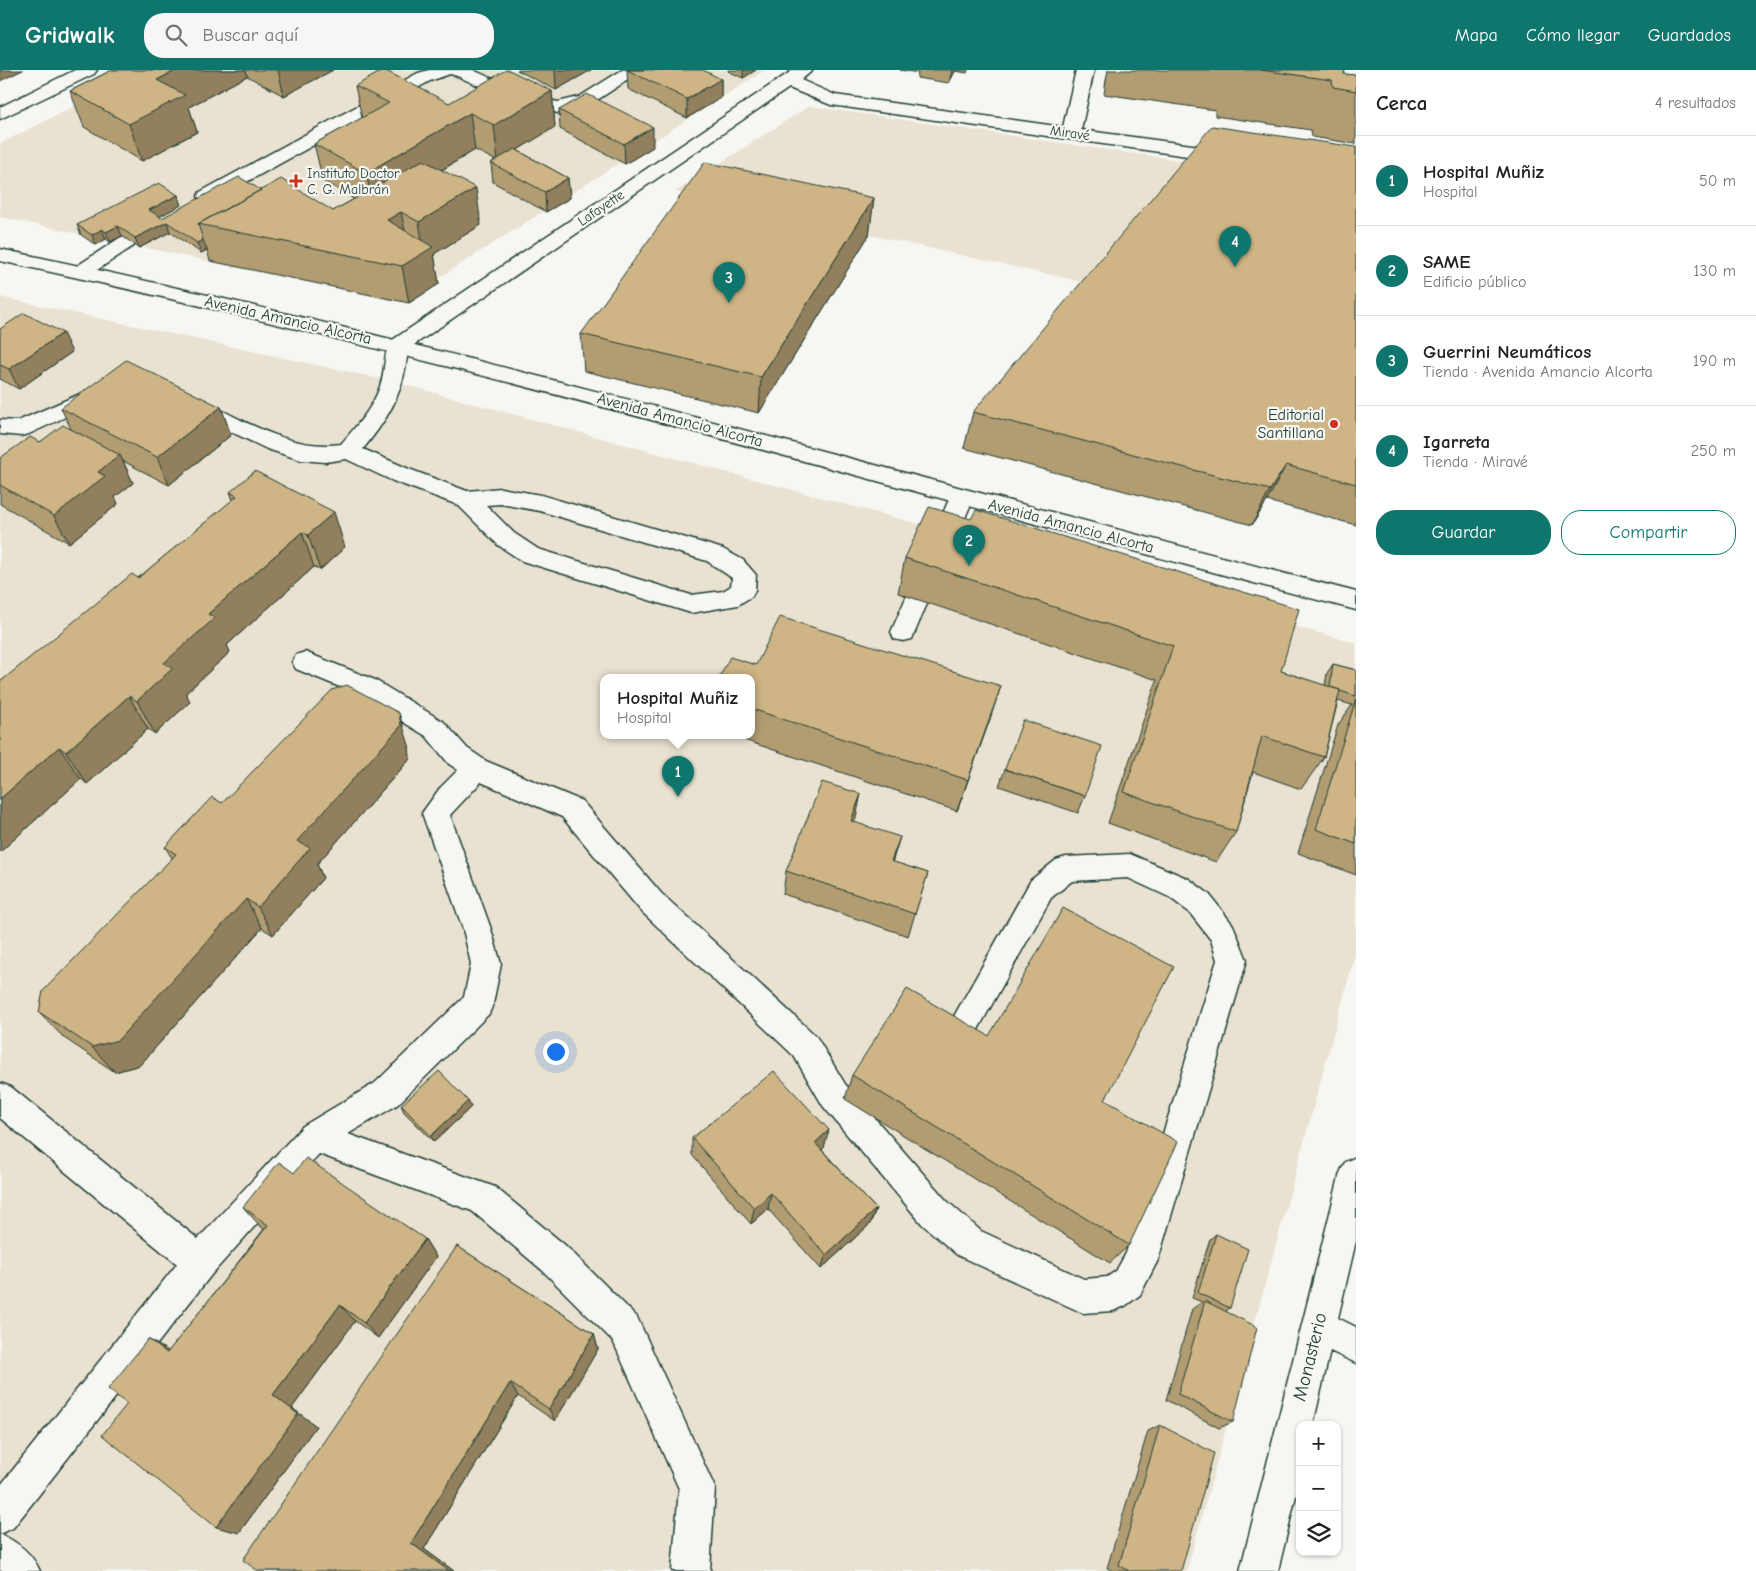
<!DOCTYPE html>
<html lang="es">
<head>
<meta charset="utf-8">
<style>
  body { margin:0; font-family:"Comic Neue",sans-serif; background:#f6f6f6; color:#202124 }
  .controls { position:absolute; right:15px; bottom:15px; display:grid; overflow:hidden; border-radius:10px; box-shadow:0 1px 4px #0004 }
  .controls button { width:45px; height:45px; display:grid; place-items:center; padding:0; border:0; border-bottom:1px solid #e0e0e0; background:#fff; color:#202124; font:25px sans-serif }
  .you { position:absolute; left:555px; top:981px; width:18px; height:18px; margin:-12px; border:4px solid #fff; border-radius:50%; background:#1a73e8; box-shadow:0 0 0 8px #1a73e833 }
  .badge { display:grid; place-items:center; width:32px; height:32px; border-radius:50%; background:#0f766e; color:#fff; font-size:16px; font-weight:700 }
  .pin { position:absolute; translate:-50% -41px; filter:drop-shadow(0 1px 2px #0008) }
  .pin::after { content:''; position:absolute; top:26px; width:18px; height:15px; background:inherit; clip-path:polygon(0 0,100% 0,50% 100%) }
  .popup { position:absolute; left:600px; top:604px; width:155px; height:65px; box-sizing:border-box; display:grid; place-content:center; border-radius:10px; background:#fff; filter:drop-shadow(0 1px 4px #0005); font-size:16px; white-space:nowrap; color:#757577 }
  .popup b { font-size:19px; color:#202124 }
  .popup::after { content:''; position:absolute; left:50%; top:100%; margin-left:-10px; border:10px solid transparent; border-top-color:#fff }
  .list { margin:0; padding:0; list-style:none }
  h2 { display:flex; justify-content:space-between; align-items:center; height:65px; margin:0; padding:0 20px; font-size:21px }
  h2 small { font-size:16px; font-weight:400; color:#757577 }
  .list li { display:grid; grid-template-columns:32px 1fr auto; gap:15px; align-items:center; box-sizing:border-box; height:90px; padding:0 20px; border-top:1px solid #e0e0e0 }
  .list b { display:block; font-size:19px; white-space:nowrap }
  .list p { margin:0; font-size:16px; white-space:nowrap; color:#757577 }
  .list em { font-size:16px; font-style:normal; color:#757577 }
  .actions { display:flex; gap:10px; padding:15px 20px }
  .actions a { flex:1; padding:11px 0; border:1px solid #0f766e; border-radius:20px; text-align:center; font-size:18px; color:#0f766e }
  .actions .main { background:#0f766e; color:#fff }
  .icon { flex:none; width:28px; height:28px; fill:none; stroke:currentColor; stroke-width:2; stroke-linecap:round; stroke-linejoin:round }
  .map { position:relative; flex:none; width:1356px; height:1501px; overflow:hidden }
  header { display:flex; align-items:center; gap:30px; box-sizing:border-box; height:70px; padding:0 25px; background:#0f766e; color:#fff }
  header strong { font-size:24px }
  nav { display:flex; gap:28px; margin-inline-start:auto; font-size:18px }
  .search { width:350px; height:45px; background:#f6f6f6; display:flex; align-items:center; gap:12px; box-sizing:border-box; padding:0 18px; border-radius:20px; color:#757577; font-size:19px }
  main { display:flex }
  aside { flex:1; background:#fff }
  .map>svg:first-child { display:block }
  .built { fill:#eae2d1; fill-rule:evenodd }
  .lines { fill:none; stroke-linecap:round; stroke-linejoin:round }
  .minor-casing { stroke:#1f3d34; stroke-width:3 }
  .major-casing { stroke:#1f3d34; stroke-width:3 }
  .minor { fill:#f6f6f2; fill-rule:evenodd }
  .major { fill:#f6f6f2; fill-rule:evenodd }
  .wall { fill:#b29c72; stroke:#1f3d34 }
  .shaded-wall { fill:#917f5d; stroke:#1f3d34 }
  .building { fill:#cfb585; stroke:#1f3d34 }
  .poi-dot { fill:#c8321e; stroke:#f6f6f2; stroke-width:2 }
  .labels { text-anchor:middle; dominant-baseline:central; stroke-width:4.5; stroke-linejoin:round; paint-order:stroke }
  .far-street-label { font-size:14px; fill:#1f3d34; stroke:#f6f6f2 }
  .far-poi-label { font-size:14px; fill:#1f3d34; stroke:#f6f6f2; text-anchor:start }
  .street-label { font-size:16px; fill:#1f3d34; stroke:#f6f6f2 }
  .poi-label { font-size:16px; fill:#1f3d34; stroke:#f6f6f2; text-anchor:end }
  .near-street-label { font-size:19px; fill:#1f3d34; stroke:#f6f6f2 }
</style>
</head>
<body>
<header>
<strong>Gridwalk</strong>
<div class="search"><svg class="icon" aria-label="search" viewBox="0 0 24 24"><circle cx="10" cy="10" r="6"/><path d="M15 15l6 6"/></svg>Buscar aquí</div>
<nav><a>Mapa</a><a>Cómo llegar</a><a>Guardados</a></nav>
</header>
<main>
<div class="map">
<svg width="1356" height="1501" viewBox="0 0 1356 1501">
  <rect width="100%" height="100%" fill="#f6f6f2"/>
  <filter id="ink" filterUnits="userSpaceOnUse"><feTurbulence type="fractalNoise" baseFrequency=".02" numOctaves="2"/><feDisplacementMap in="SourceGraphic" scale="10" xChannelSelector="R" yChannelSelector="G"/><feConvolveMatrix kernelMatrix="1 2 1 2 8 2 1 2 1" color-interpolation-filters="sRGB"/></filter>
  <g filter="url(#ink)">
    <path class="built" d="M146,0h619l-364,232 -401,-85v-73z
      M809,36l390,57 -94,124 -430,-95z
      M0,227l391,84 965,262v308l-169,620h-1187zM604,608h148v58h-148z"/>
    <g class="lines">
      <defs>
        <path id="minor" d="M429,0h44l58,26 27,6 21,-5 43,-27h21l-52,34 -33,9 -39,-9 -62,-28 -7,-2 -20,7 -216,119h-14l-2,-4 2,-4 218,-119z
          M793,0h20l-12,10 34,15 228,32 13,-57h18l-13,60 148,20 6,2 3,4 -3,4 -6,2 -398,-57 -42,-17 -381,261c-4,43 -18,67 -45,100l46,20 58,22 34,-3 40,7 182,54 20,11 13,15 -1,15 -3,6 -14,9 -47,8 -169,-52 -24,-16 -40,-40 -65,-24 -47,-22 -21,3 -24,-2 -34,-11 -84,-40 -3,-5 3,-5 8,-2 8,2c45,21 90,52 142,45 17,-20 35,-39 41,-65 3,-12 2,-28 9,-38zM501,434l39,7 167,50 25,17 -1,8 -8,5 -32,4 -153,-46 -24,-16 -28,-28z
          M128,165l7,2 3,4 -3,4 -47,31 -7,2 -7,-2 -3,-4 3,-4 47,-31z
          M96,317l8,2 3,5 -3,5 -75,35 -8,2 -21,-2v-14l18,1z
          M962,419l8,2 4,6 -22,51 -4,6 -8,3 -8,-3 -4,-6 22,-51 4,-6z
          M917,520l9,3 3,6 -17,40 -9,2 -9,-2 -3,-7 17,-39z
          M305,582l70,28 69,42 23,26 19,13 96,40 79,92 155,143 29,48 101,116 35,31 103,48 23,-2 9,-6 10,-18 91,-293 -6,-20 -22,-28 -20,-15 -41,-19 -56,3 -21,17 -76,137 -11,4 -11,-4 -4,-10 82,-145 25,-20 10,-3 64,-3 59,25 20,15 24,31 14,35 -89,300 -18,35 -15,11 -12,5 -30,2 -126,-58 -35,-31 -99,-118 -29,-50 -153,-145 -79,-94 -81,-35 -31,33 41,114 10,35 -8,40 -4,10 -92,91 -49,29 147,53 71,59 71,71 78,171 -5,83h-38l7,-82 -66,-148 -71,-71 -70,-59 -153,-57 -107,120 -199,254 -13,6v-48l177,-222 -177,-146v-35l11,4 187,152 105,-113 72,-43 89,-86 7,-33 -8,-35 -41,-116 18,-25 18,-18 -9,-6 -23,-28 -69,-42 -61,-25 -4,-7 4,-7z
          M1356,1087v84l-18,77 18,9v36l-26,-12 -17,74h-13v54l-22,92h-38l100,-398 5,-11z
          M0,1464c18,8 32,19 40,37h-40z"/>
        <path id="major" d="M75,0h22l-3,4 -94,45v-12z
          M0,179c456,96 904,227 1356,343v18c-451,-118 -899,-252 -1356,-349z"/>
      </defs>
      <use href="#minor" class="minor-casing"/>
      <use href="#major" class="major-casing"/>
      <use href="#minor" class="minor"/>
      <use href="#major" class="major"/>
    </g>
    <path class="wall" d="M112,0h221l-49,26 -37,-20 -58,31 8,25 -55,29 -58,-34 -14,-36z
      M517,0h74l-35,20z
      M627,0l94,9v19l-34,20 -59,-29z
      M728,0h28l-13,8 -15,-7z
      M900,0h68l-1,3 -12,-2 -6,12 -32,-5 1,-5z
      M1108,0h237l-1,4 12,1v69l-44,-7 -1,-7 -96,-14v-6l-111,-16 2,-14z
      M355,16l94,17 103,-12 3,36 -38,23 51,28 2,20 -24,14 -53,-30 -2,-19 4,-3 -20,-10 -33,20 39,55 -47,29 5,30 -30,19 -199,-42 -3,-11 -6,3 -31,-21 -31,16 -17,-12 -12,6 -4,-3 -10,6 -15,-10 -4,-10 101,-30 3,10 -22,11 3,2 99,-28 72,21 21,-12 -31,-18 -9,-37 48,-26z
      M559,40l94,37 -28,17 -65,-35z
      M1356,77v378l-89,-24 -15,24 -288,-77 9,-36z
      M874,128l-5,37 -110,178 -175,-42 -3,-37z
      M0,259l72,23 -53,37 -19,-10z
      M221,337l10,28 -62,50 -46,-24 10,22 -18,14 3,7 -49,39 -69,-39v-46l71,-29 -10,-21z
      M230,422l115,55 -25,23 -6,-3 -87,78 3,7 -44,41 4,9 -35,32 -7,-5 -61,55 -6,-5 -81,73v-170l138,-104 95,-78z
      M905,488l376,113 44,15 2,-13 6,-9 23,6v205l-58,-22 40,-128 14,-20 -14,-4 -14,56 -23,32 -48,-17 -17,60 -20,30 -108,-39 49,-143 -259,-87z
      M756,595l234,54 -33,92 -225,-75h20v-58z
      M409,675l1,14 -93,105 6,14 -50,57 -11,-7 -122,137 -25,7 -51,-34 -25,-26 133,-154 -7,-11 57,-44z
      M1005,699l80,27 -7,17 -79,-27z
      M856,748l-2,4 39,40 35,11 -20,63 -125,-42 3,-23z
      M989,966l140,209 -19,18 -265,-164 7,-24z
      M468,1031l3,6 -37,35 -30,-30 -3,-7z
      M692,1068l132,10 -2,2 54,59 -6,15 -49,45 -53,-60 -17,15 -59,-69z
      M294,1103l131,66 11,18 -58,81 -23,-17 -63,87 24,18 -77,107 -70,-182 95,-122 -3,-2 -18,-20z
      M1216,1164l14,74 -4,3 7,111 -14,6 -53,-28 26,-91 10,-7 -10,-4 18,-59z
      M457,1176l137,88 4,15 -43,72 -37,-25 -94,153 30,22h-196z
      M1160,1355l21,146h-68l-6,-3 41,-137z"/>
    <path class="shaded-wall" d="M0,0h23l-23,11z
      M177,0h69l1,6 -58,31 8,25 -55,29 -13,-37 28,-44z
      M278,0h55l-49,26z
      M555,0h36l-35,20z
      M743,0h13l-13,8z
      M952,0h4l-7,13z
      M721,9v19l-34,20v-19z
      M552,21l3,36 -57,35 -4,-37z
      M470,43l5,37 -101,60 -8,-37z
      M653,57v20l-28,17 -1,-20z
      M568,108l2,20 -24,14 -1,-20z
      M476,118l5,37 -47,29 5,30 -30,19 -7,-37 22,-14 -5,-30z
      M178,125l3,10 -28,15 -4,-10z
      M874,128l-5,37 -110,178 2,-36z
      M401,142l8,37 -22,-29z
      M167,152l3,10 -31,16 -4,-10z
      M118,156l4,10 -12,6 -4,-10z
      M102,159l4,10 -10,6 -4,-10z
      M203,170l4,10 -6,3 -4,-10z
      M63,263l9,19 -53,37 -10,-20z
      M221,337l10,28 -62,50 -12,-28z
      M120,385l13,28 -18,14 3,7 -49,39 -15,-27 44,-44z
      M1286,395l-19,36 -15,24 18,-35z
      M334,442l11,35 -25,23 -12,-35z
      M302,462l12,35 -87,78 3,7 -44,41 4,9 -35,32 -18,-33 27,-38 44,-49z
      M1001,616l-11,33 -33,92 11,-31z
      M129,626l19,33 -61,55 -21,-32z
      M399,643l10,32 1,14 -93,105 6,14 -50,57 -15,-28 39,-66z
      M59,677l22,32 -81,73v-53z
      M861,724l-5,24 -10,27 5,-24z
      M900,767l-7,23 -8,24 6,-23z
      M246,829l16,29 -122,137 -25,7 -23,-25z
      M468,1031l3,6 -37,35 -3,-6z
      M829,1060l-5,18 -14,12 5,-17z
      M771,1123l-3,16 -17,15 3,-16z
      M876,1139l-6,15 -49,45 5,-14z
      M425,1169l11,18 -58,81 -14,-15z
      M340,1235l15,16 -63,87 24,18 -77,107 -23,-6 57,-132z
      M594,1264l4,15 -43,72 -6,-12z
      M148,1269l24,14h-5z
      M510,1313l8,13 -94,153 30,22h-5l-38,-28z"/>
    <path class="building" d="M112,0h65l-20,10 28,15 -56,29 -59,-33z
      M384,0l65,33 57,-33h3l43,21 -58,34 -24,-12 -104,60 -52,-29 75,-41 -34,-17z
      M627,0h76l18,9 -34,20z
      M1261,0h84l-1,4 12,1v16l-23,-4 -1,-7z
      M587,24l66,33 -29,17 -65,-34z
      M1212,56l144,21v337l-70,-19 -16,25 -297,-78z
      M515,79l53,29 -23,14 -54,-29z
      M423,90l53,28 -57,34 -18,-10 -14,8 46,27 -31,19 -204,-42 83,-45 52,32z
      M705,92l169,36 -113,179 -180,-43z
      M239,107l22,13 -63,34 5,16 -6,3 -30,-21 -32,16 -17,-12 -12,6 -4,-3 -10,6 -15,-10 82,-42 19,12 -29,15 13,8z
      M24,243l39,20 -54,36 -9,-4v-36z
      M126,290l95,47 -64,50 -96,-49z
      M63,355l57,30 -22,17 7,4 -51,40 -54,-31v-27l30,-21 10,5z
      M255,401l79,41 -26,23 -6,-3 -94,82 7,4 -51,45 9,5 -36,33 -8,-5 -63,56 -7,-5 -59,52v-117l132,-108 6,4 99,-82 -7,-4z
      M929,437l42,12 5,-9 323,99 -18,62 59,19 -16,67 -62,-21 -26,96 -112,-40 49,-146 -268,-88z
      M780,547l221,69 -33,94 -216,-71v-31h-33l11,-21 26,8z
      M1333,594l23,6v26l-16,-5v-1l-10,-3z
      M347,615l52,28 2,13 -104,115 13,7 -52,59 -12,-8 -128,141 -26,7 -53,-35 4,-21 133,-137 -11,-7 47,-50 10,6 110,-113z
      M1356,629v145l-40,-15z
      M1023,650l79,26 -17,50 -80,-27z
      M822,712l39,12 -10,27 49,16 -9,24 37,12 -13,41 -129,-43z
      M1063,838l111,59 -69,133 73,42 -49,103 -277,-170 55,-86 82,47z
      M439,1001l29,30 -37,35 -30,-31z
      M774,1001l55,59 -14,13 61,66 -50,46 -55,-62 -17,15 -62,-70z
      M306,1088l119,81 -61,84 -24,-18 -67,90 25,19 -82,113 -114,-92 25,-31 -19,-15 40,-50 19,14 101,-128 -25,-18 36,-45 15,11z
      M1216,1164l32,15 -18,59 -32,-15z
      M457,1176l137,88 -45,75 -39,-26 -99,160 38,28h-191l-15,-11z
      M1205,1231l52,26 -24,95 -55,-28z
      M1160,1355l54,28 -33,118h-52l-10,-6z"/>
  </g>
  <g class="poi-dot">
    <path d="M293.5 103.5h5v5h5v5h-5v5h-5v-5h-5v-5h5z"/>
    <circle cx="1334" cy="354" r="5"/>
  </g>
  <g class="labels">
    <g class="far-street-label">
      <text transform="translate(1070 63) rotate(8)">Miravé</text>
      <text transform="translate(601 138) rotate(-34)">Lafayette</text>
    </g>
    <g class="far-poi-label">
      <text x="307" y="103">Instituto Doctor<tspan x="307" dy="16">C. G. Malbrán</tspan></text>
    </g>
    <g class="street-label">
      <text transform="translate(288 250) rotate(13)">Avenida Amancio Alcorta</text>
      <text transform="translate(680 350) rotate(15)">Avenida Amancio Alcorta</text>
      <text transform="translate(1071 456) rotate(15)">Avenida Amancio Alcorta</text>
    </g>
    <g class="poi-label">
      <text x="1324" y="345">Editorial<tspan x="1324" dy="18">Santillana</tspan></text>
    </g>
    <g class="near-street-label">
      <text transform="translate(1310 1287) rotate(-76)">Monasterio</text>
    </g>
  </g>
</svg>
<div class="controls">
<button>+</button>
<button>−</button>
<button><svg class="icon" aria-label="layers" viewBox="0 0 24 24"><path d="M12 4l9 5-9 5-9-5zM3 14l9 5 9-5"/></svg></button>
</div>
<div class="you"></div>
<div class="pin badge" style="left:678px;top:727px">1</div>
<div class="popup"><b>Hospital Muñiz</b>Hospital</div>
<div class="pin badge" style="left:969px;top:496px">2</div>
<div class="pin badge" style="left:729px;top:233px">3</div>
<div class="pin badge" style="left:1235px;top:197px">4</div>
</div>
<aside>
<h2>Cerca<small>4 resultados</small></h2>
<ul class="list">
<li><span class="badge">1</span><div><b>Hospital Muñiz</b><p>Hospital</p></div><em>50 m</em></li>
<li><span class="badge">2</span><div><b>SAME</b><p>Edificio público</p></div><em>130 m</em></li>
<li><span class="badge">3</span><div><b>Guerrini Neumáticos</b><p>Tienda · Avenida Amancio Alcorta</p></div><em>190 m</em></li>
<li><span class="badge">4</span><div><b>Igarreta</b><p>Tienda · Miravé</p></div><em>250 m</em></li>
</ul>
<div class="actions"><a class="main">Guardar</a><a>Compartir</a></div>
</aside>
</main>
</body>
</html>
